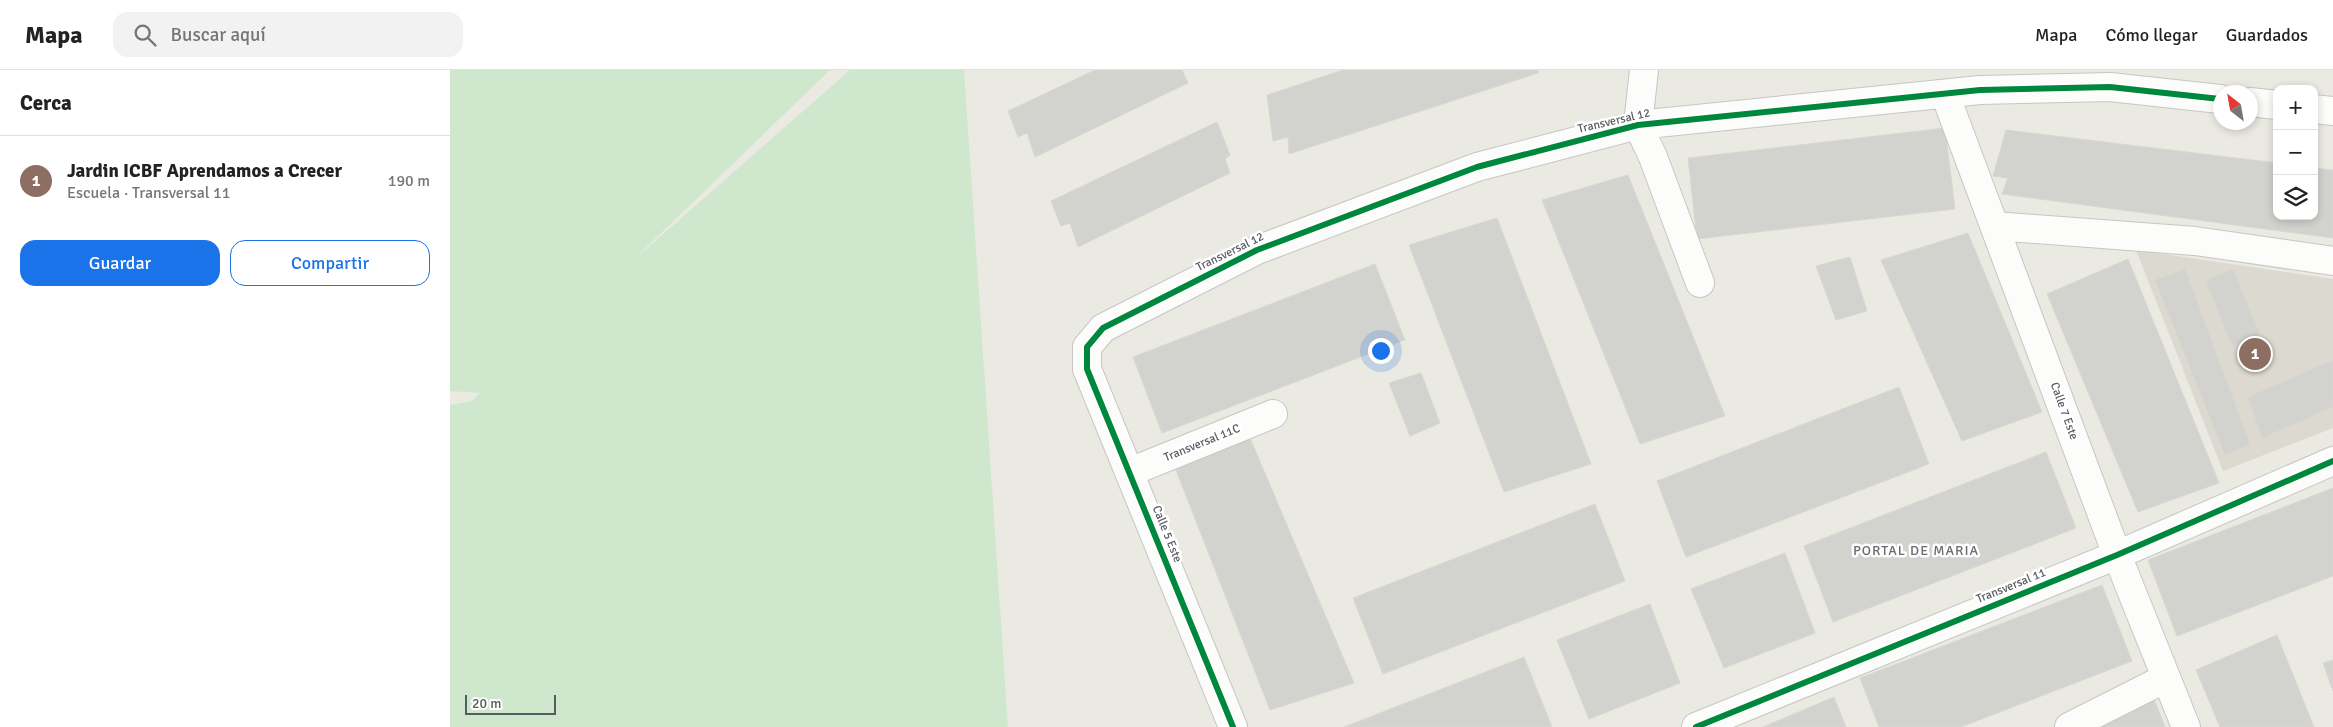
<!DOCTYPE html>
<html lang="es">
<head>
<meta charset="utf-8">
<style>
  body { margin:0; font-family:Signika,sans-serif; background:#f2f2f2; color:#222 }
  .controls { position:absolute; right:15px; top:15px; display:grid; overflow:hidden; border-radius:10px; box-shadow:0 2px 8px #0003 }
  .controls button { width:45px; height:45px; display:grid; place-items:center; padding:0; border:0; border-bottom:1px solid #e0e0e0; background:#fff; color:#222; font:25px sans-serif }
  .compass { position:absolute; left:1763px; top:15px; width:45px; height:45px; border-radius:50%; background:#fff; box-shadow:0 2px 8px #0003; rotate:329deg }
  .scale { position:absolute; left:15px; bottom:12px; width:91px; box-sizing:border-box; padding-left:5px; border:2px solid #585c62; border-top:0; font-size:14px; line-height:18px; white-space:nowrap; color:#585c62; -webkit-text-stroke:4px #fff; paint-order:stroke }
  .you { position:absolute; left:930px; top:280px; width:18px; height:18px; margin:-12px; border:4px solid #fff; border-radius:50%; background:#1a73e8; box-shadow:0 0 0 8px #1a73e833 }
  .badge { display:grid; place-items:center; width:32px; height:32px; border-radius:50%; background:#1a73e8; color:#fff; font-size:16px; font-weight:700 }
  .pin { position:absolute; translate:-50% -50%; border:2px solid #fff; box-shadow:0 1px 5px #0006 }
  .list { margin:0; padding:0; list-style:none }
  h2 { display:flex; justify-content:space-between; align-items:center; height:65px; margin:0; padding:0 20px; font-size:21px }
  h2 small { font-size:16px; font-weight:400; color:#767676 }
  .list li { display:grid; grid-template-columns:32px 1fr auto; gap:15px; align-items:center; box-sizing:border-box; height:90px; padding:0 20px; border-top:1px solid #e0e0e0 }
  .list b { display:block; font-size:19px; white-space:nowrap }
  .list p { margin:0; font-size:16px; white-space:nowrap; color:#767676 }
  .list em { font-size:16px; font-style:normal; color:#767676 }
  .actions { display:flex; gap:10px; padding:15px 20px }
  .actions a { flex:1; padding:11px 0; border:1px solid #1a73e8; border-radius:15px; text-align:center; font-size:18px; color:#1a73e8 }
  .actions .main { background:#1a73e8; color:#fff }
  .icon { flex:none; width:28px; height:28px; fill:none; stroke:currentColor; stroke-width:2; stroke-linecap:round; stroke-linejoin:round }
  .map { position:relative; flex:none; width:1883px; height:657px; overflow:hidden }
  header { display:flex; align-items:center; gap:30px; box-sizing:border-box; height:70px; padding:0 25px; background:#fff; border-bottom:1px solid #e0e0e0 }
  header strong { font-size:24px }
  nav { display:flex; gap:28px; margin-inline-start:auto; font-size:18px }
  .search { width:350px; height:45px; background:#f2f2f2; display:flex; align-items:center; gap:12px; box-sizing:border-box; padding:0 18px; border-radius:15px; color:#767676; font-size:19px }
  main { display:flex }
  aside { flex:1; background:#fff }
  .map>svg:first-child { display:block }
  .education { fill:#dbd9d0 }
  .green { fill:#cfe8cd }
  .building { fill:#d2d2ce; stroke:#d9d7d2 }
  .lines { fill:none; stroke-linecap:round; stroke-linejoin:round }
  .minor-casing { stroke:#c6c7c5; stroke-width:30 }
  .minor { stroke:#fcfcfb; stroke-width:28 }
  .cycleway-casing { stroke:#fff; stroke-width:9 }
  .cycleway { stroke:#00873e; stroke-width:6 }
  .labels { text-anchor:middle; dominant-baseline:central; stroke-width:5; stroke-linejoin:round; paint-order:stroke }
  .street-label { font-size:12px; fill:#585c62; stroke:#fff }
  .neighbourhood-label { font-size:14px; letter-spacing:1px; fill:#696e74; stroke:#fff }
</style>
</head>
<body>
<header>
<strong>Mapa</strong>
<div class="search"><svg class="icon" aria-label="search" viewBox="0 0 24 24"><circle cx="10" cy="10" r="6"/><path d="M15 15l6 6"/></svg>Buscar aquí</div>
<nav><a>Mapa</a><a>Cómo llegar</a><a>Guardados</a></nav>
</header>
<main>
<aside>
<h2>Cerca<small></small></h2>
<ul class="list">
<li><span class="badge" style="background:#8d6e63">1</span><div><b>Jardin ICBF Aprendamos a Crecer</b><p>Escuela · Transversal 11</p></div><em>190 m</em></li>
</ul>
<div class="actions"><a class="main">Guardar</a><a>Compartir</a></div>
</aside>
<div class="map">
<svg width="1883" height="657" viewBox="0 0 1883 657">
  <rect width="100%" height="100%" fill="#eae9e2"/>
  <path class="education" d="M1686,180l197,29v149l-110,43z"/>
  <path class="green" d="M0,0h380l-200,193 220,-193h114l44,657h-558v-322l22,-4 8,-8 -30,-2z"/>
  <path class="building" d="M645,0h87l6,13 -153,74 -8,-24 -9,4 -10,-26z
    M893,0h195v3l-249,81 -1,-17 -15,4 -6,-46z
    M767,52l13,33 -5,4 5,14 -152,74 -8,-24 -9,3 -10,-25z
    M1495,58l10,81 -258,30 -9,-81z
    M1556,60l271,33v53h37v-48l19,2v68l-331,-44 6,-16 -15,-2z
    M1178,105l97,241 -85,28 -98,-244z
    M1047,148l94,246 -87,28 -95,-247z
    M1518,163l74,179 -80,29 -81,-181z
    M1400,187l17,54 -31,9 -20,-54z
    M1678,189l91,224 -81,29 -91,-218z
    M925,194l30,76 -243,93 -29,-76z
    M1735,199l65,175 -25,11 -70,-175z
    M1783,199l27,65 -28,12 -26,-65z
    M1883,290v47l-71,31 -14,-41z
    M971,303l19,50 -30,13 -21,-53z
    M1449,317l30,77 -243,93 -29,-76z
    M800,368l104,245 -84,27 -96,-245z
    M1596,382l30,76 -243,94 -29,-76z
    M1883,418v88l-156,60 -29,-76z
    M1145,434l30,77 -242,93 -30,-76z
    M1335,483l30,80 -91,35 -33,-79z
    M1652,515l30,76 -171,66h-82l-19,-49z
    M1200,534l30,79 -91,36 -32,-79z
    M1827,565l37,92h-94l-24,-57z
    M1074,587l28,70h-208z
    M1883,590v31l-10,-28z
    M1384,627l12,30h-83z
    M1704,629l11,28h-77z"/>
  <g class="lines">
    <defs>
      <path id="minor" d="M1194,0l-6,55 15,32 47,126
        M1495,24l172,461 69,172
        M1800,32l27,3
        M1864,39l19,2
        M1545,156l200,15 138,20
        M680,402l143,-58
        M783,657l-146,-358v-22l16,-19 154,-78 220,-83 161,-42 342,-35 130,-3 110,12
        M1246,657l421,-172 216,-94
        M1619,657l97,-49"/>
    </defs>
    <use href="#minor" class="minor-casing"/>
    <use href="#minor" class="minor"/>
    <defs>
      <path id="cycleway" d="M783,657l-146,-358v-22l16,-19 154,-78 220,-83 161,-42 342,-35 130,-3 110,12
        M1246,657l421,-172 216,-94"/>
    </defs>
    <use href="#cycleway" class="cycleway-casing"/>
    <use href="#cycleway" class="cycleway"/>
  </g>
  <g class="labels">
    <g class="street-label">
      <text transform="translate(1164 51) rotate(-13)">Transversal 12</text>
      <text transform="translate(780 182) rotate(-26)">Transversal 12</text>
      <text transform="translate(1614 341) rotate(70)">Calle 7 Este</text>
      <text transform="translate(752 373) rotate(-22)">Transversal 11C</text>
      <text transform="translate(717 464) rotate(68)">Calle 5 Este</text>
      <text transform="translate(1561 516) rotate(-22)">Transversal 11</text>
    </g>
    <g class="neighbourhood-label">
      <text x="1466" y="480">PORTAL DE MARIA</text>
    </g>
  </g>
</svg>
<div class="controls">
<button>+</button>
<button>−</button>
<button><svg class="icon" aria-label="layers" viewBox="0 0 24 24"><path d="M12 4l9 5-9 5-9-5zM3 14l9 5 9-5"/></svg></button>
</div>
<svg class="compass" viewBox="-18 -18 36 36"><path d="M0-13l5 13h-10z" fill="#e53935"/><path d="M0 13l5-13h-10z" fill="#767676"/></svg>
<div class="scale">20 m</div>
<div class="you"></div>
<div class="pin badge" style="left:1805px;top:284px;background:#8d6e63">1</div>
</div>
</main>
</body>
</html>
